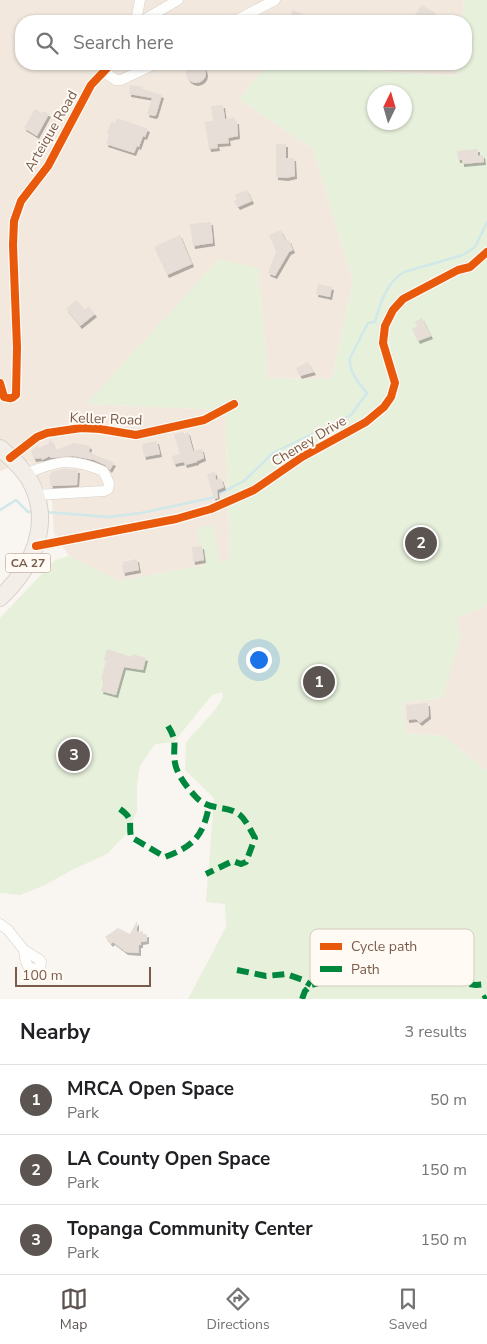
<!DOCTYPE html>
<html lang="en">
<head>
<meta charset="utf-8">
<style>
  body { margin:0; font-family:"Nunito Sans",sans-serif; background:#f6f6f6; color:#202124 }
  .compass { position:absolute; left:367px; top:85px; width:45px; height:45px; border-radius:50%; background:#fff; box-shadow:0 1px 4px #0004; rotate:5deg }
  .scale { position:absolute; left:15px; bottom:12px; width:136px; box-sizing:border-box; padding-left:5px; border:2px solid #7a5c4d; border-top:0; font-size:14px; line-height:18px; white-space:nowrap; color:#7a5c4d; -webkit-text-stroke:4px #fffaf3; paint-order:stroke }
  .you { position:absolute; left:258px; top:659px; width:18px; height:18px; margin:-12px; border:4px solid #fff; border-radius:50%; background:#1a73e8; box-shadow:0 0 0 8px #1a73e833 }
  .badge { display:grid; place-items:center; width:32px; height:32px; border-radius:50%; background:#5c5450; color:#fff; font-size:16px; font-weight:700 }
  .pin { position:absolute; translate:-50% -50%; border:2px solid #fff; box-shadow:0 1px 5px #0006 }
  .list { margin:0; padding:0; list-style:none }
  h2 { display:flex; justify-content:space-between; align-items:center; height:65px; margin:0; padding:0 20px; font-size:21px }
  h2 small { font-size:16px; font-weight:400; color:#757577 }
  .list li { display:grid; grid-template-columns:32px 1fr auto; gap:15px; align-items:center; box-sizing:border-box; height:70px; padding:0 20px; border-top:1px solid #e0e0e0 }
  .list b { display:block; font-size:19px; white-space:nowrap }
  .list p { margin:0; font-size:16px; white-space:nowrap; color:#757577 }
  .list em { font-size:16px; font-style:normal; color:#757577 }
  .icon { flex:none; width:28px; height:28px; fill:none; stroke:currentColor; stroke-width:2; stroke-linecap:round; stroke-linejoin:round }
  .map { position:relative; flex:none; width:487px; height:999px; overflow:hidden }
  .search { position:absolute; background:#fff; box-shadow:0 1px 4px #0004; left:15px; right:15px; top:15px; height:55px; display:flex; align-items:center; gap:12px; box-sizing:border-box; padding:0 18px; border-radius:20px; color:#757577; font-size:19px }
  .sheet { height:275px; background:#fff }
  nav { display:flex; justify-content:space-around; align-items:center; box-sizing:border-box; height:70px; border-top:1px solid #e0e0e0; background:#fff; font-size:14px; color:#757577 }
  nav a { display:grid; justify-items:center; gap:2px }
  nav .on { color:#5c5450 }
  .map>svg:first-child { display:block }
  .residential { fill:#f2e8de }
  .green { fill:#e7f0db; fill-rule:evenodd }
  .lines { fill:none; stroke-linecap:round; stroke-linejoin:round }
  .stream { stroke:#d0e8ea; stroke-width:2.5 }
  .building { fill:#e6ded7; filter:url(#shadow) }
  .street-casing { stroke:#d7d1cb; stroke-width:11 }
  .primary-casing { stroke:#dad1cc; stroke-width:18 }
  .street { stroke:#fefefd; stroke-width:10 }
  .primary { stroke:#f3eee8; stroke-width:16 }
  .quiet { stroke:#00873e; stroke-width:6; stroke-dasharray:12 6; stroke-linecap:butt }
  .cycleway-casing { stroke:#fffaf3; stroke-width:11 }
  .cycleway { stroke:#e8590c; stroke-width:8 }
  .labels { text-anchor:middle; dominant-baseline:central; stroke-width:4; stroke-linejoin:round; paint-order:stroke }
  .shield { fill:#fffaf3; stroke:#a28b7f; stroke-width:1 }
  .shield-label { font-size:12px; font-weight:bold; fill:#7a5c4d }
  .street-label { font-size:14px; fill:#7a5c4d; stroke:#fffaf3 }
  .key { fill:#fffaf3; stroke:#d7cbc1; stroke-width:1 }
  .key-label { font-size:14px; fill:#7a5c4d }
</style>
</head>
<body>
<div class="map">
<svg width="487" height="999" viewBox="0 0 487 999">
  <defs>
    <filter id="shadow"><feDropShadow dx="2" dy="3" stdDeviation="0" flood-color="#0004"/></filter>
  </defs>
  <rect width="100%" height="100%" fill="#f9f5f0"/>
  <path class="residential" d="M0,0h464l-2,21h-441v43h247l-29,35 74,50 40,132 -21,98 -64,-1 -10,-110 -171,136 138,6 5,150 -111,21 -50,-25 -15,-23 -2,-31 -23,-41 -29,10z
    M284,64h174l-1,12z
    M487,603v168l-43,-35 -39,-3 -2,-31 40,-4 13,-81 28,-10z"/>
  <path class="green" d="M464,0h23v603l-3,4 -28,10 5,19 -18,62 -40,4 3,31 38,3 43,35v228h-299l38,-72 -1,-23 -19,-2 8,-104 -29,-28 1,-28 29,-32 8,-13 -1,-5 -10,3 -38,47 -19,2 -15,22 -3,17v28l-10,22 -20,21 -37,17 -27,15 -23,9 -20,-2v-275l55,-58 14,-4 50,25 85,-16 -8,-37 17,-3 7,37 10,-2 -5,-150 -139,-6 133,-145 39,9 10,110 64,1 21,-98 -40,-132 -74,-50 29,-35 189,12 1,-12h8v-43h-4zM374,92h30v30h-30z"/>
  <g class="lines">
    <path class="stream" d="M0,510l16,-10 12,12h7
      M45,512l64,5 32,-4 70,-15 33,-17 29,-28 78,-38 16,-22c-9,-11 -18,-20 -17,-35l18,-35 7,-1c5,-19 12,-40 29,-50l59,-17 12,-8 12,-25"/>
  </g>
  <path class="building" d="M422,5l13,8 -1,2 9,6h-19l-9,-6z
    M293,10l14,6 -2,5h-18z
    M186 73a10 10 0 1 1 20 0a10 10 0 1 1-20 0Z
    M130,85l13,2 -1,2 20,6 -6,20 -2,1 -7,-2 5,-16 -23,-4z
    M223,105l2,14 10,-1v3h2l1,15 -10,2 1,5 -12,1 1,4 -9,1 -4,-27 8,-1 -2,-15z
    M35,109l7,4 1,-2 6,3 -12,22 -13,-8z
    M117,118l31,11 -3,8 -2,-1 -4,11 -2,-1 -3,7 -28,-9 3,-9 -2,-1 4,-12 4,1z
    M276,144h10v14h8l1,18 -9,2 -10,-1z
    M478,149v7l5,-1 1,7 -22,2v-4h-4l-1,-9z
    M247,190l5,11 -14,6 -4,-6 3,-2 -2,-4z
    M211,222l2,21 -20,3 -3,-22z
    M281,230l5,11 3,-1 4,10 -4,2 -14,24 -7,-3 8,-22 -7,-16z
    M180,235l12,29 -25,11 -13,-28z
    M318,284l14,3 -2,10 -14,-3z
    M76,300l9,10 3,-4 7,8 -15,12 -14,-17z
    M422,318l9,18 -13,5 -6,-12 5,-3 -2,-4z
    M308,362l6,10 -14,4 -4,-8z
    M183,432l1,2 4,-2 5,19 9,-2 2,9 -7,3v1l-12,3 -1,-3 -10,2 -2,-8 8,-2 -6,-20z
    M50,439l6,11 18,-7 16,3 -1,6 25,11 -4,7 -5,-5 -11,-5 -21,-4 -23,2v-2l-8,4 -1,-2 -7,1 -3,-8 6,-5 2,2 10,-5z
    M157,441l3,13 -16,3 -2,-13z
    M64,469l14,1 -1,15 -26,1 -2,-11h2v-3z
    M215,472l1,8 5,-2 3,9 -7,3 1,8 -4,1 -7,-25z
    M202,546l2,14 -11,2 -1,-15z
    M137,559l2,11 -16,3 -1,-8h2l-1,-3z
    M107,649l25,8 1,-3 13,4 -3,12 -19,-3 -8,28 -15,-4 3,-11 -3,-1 5,-18 -2,-1z
    M428,703l1,13 -9,7 -4,-4 -9,1 -1,-15z
    M137,921v11l6,-1v4l4,-1v7l-6,1v3h-2v8l-13,-1 -13,-10 -2,2 -6,-7 13,-9 12,6z"/>
  <g class="lines">
    <defs>
      <path id="street" d="M136,21l4,-21
        M142,21l36,-21
        M235,21l40,-21
        M104,72l12,8h5l34,-16
        M0,383l4,14c6,2 8,2 12,-2l1,-48 -4,-102 1,-24 7,-20 27,-35 43,-81 20,-21
        M10,458l27,-21 10,-4 34,-5 19,1 36,6 68,-15 30,-16
        M25,474c32,-13 45,-17 78,-3l6,12 -1,6 -4,2 -68,4
        M36,546l140,-27 35,-10 43,-19 48,-33 64,-35 18,-15 7,-10 4,-14 -12,-40 2,-17 8,-16 10,-11 55,-29 12,-3 17,-15
        M0,924l8,6 16,20 16,10 1,2 -1,5c-14,6 -15,-7 -16,-17"/>
      <path id="primary" d="M0,448c11,10 22,19 29,31 25,43 4,88 -29,119"/>
    </defs>
    <use href="#street" class="street-casing"/>
    <use href="#primary" class="primary-casing"/>
    <use href="#street" class="street"/>
    <use href="#primary" class="primary"/>
    <path class="quiet" d="M168,726c11,18 4,19 7,37 2,12 12,24 20,33 14,16 31,8 45,19 6,5 11,16 15,23l-9,24 -5,2 -8,-3 -27,13
      M120,809c15,11 8,13 11,28l34,20c29,-11 38,-21 44,-51
      M237,970l29,6 20,-2 17,6 8,5
      M302,999l3,-8 6,-6 24,-6 12,3 10,-3 14,1 21,-4 7,3 12,-5 11,4 54,7 11,-1
      M483,999l4,-2"/>
    <defs>
      <path id="cycleway" d="M0,383l4,14c6,2 8,2 12,-2l1,-48 -4,-102 1,-24 7,-20 27,-35 43,-81 20,-21
        M10,458l27,-21 10,-4 34,-5 19,1 36,6 68,-15 30,-16
        M36,546l140,-27 35,-10 43,-19 48,-33 64,-35 18,-15 7,-10 4,-14 -12,-40 2,-17 8,-16 10,-11 55,-29 12,-3 17,-15"/>
    </defs>
    <use href="#cycleway" class="cycleway-casing"/>
    <use href="#cycleway" class="cycleway"/>
  </g>
  <g class="labels">
    <rect class="shield" x="5.5" y="553.5" width="45" height="19" rx="4"/>
    <g class="shield-label">
      <text x="28" y="563">CA 27</text>
    </g>
    <g class="street-label">
      <text transform="translate(51 131) rotate(-60)">Arteique Road</text>
      <text transform="translate(106 419) rotate(2)">Keller Road</text>
      <text transform="translate(309 441) rotate(-31)">Cheney Drive</text>
    </g>
  </g>
  <rect x="310" y="929" width="164" height="57" rx="8" class="key"/>
  <rect x="320" y="943" width="22" height="7" fill="#e8590c"/>
  <rect x="320" y="966" width="22" height="6" fill="#00873e"/>
  <g class="key-label">
    <text x="351" y="951">Cycle path</text>
    <text x="351" y="974">Path</text>
  </g>
</svg>
<svg class="compass" viewBox="-18 -18 36 36"><path d="M0-13l5 13h-10z" fill="#e53935"/><path d="M0 13l5-13h-10z" fill="#757577"/></svg>
<div class="scale">100 m</div>
<div class="you"></div>
<div class="pin badge" style="left:319px;top:682px">1</div>
<div class="pin badge" style="left:421px;top:543px">2</div>
<div class="pin badge" style="left:74px;top:755px">3</div>
<div class="search"><svg class="icon" aria-label="search" viewBox="0 0 24 24"><circle cx="10" cy="10" r="6"/><path d="M15 15l6 6"/></svg>Search here</div>
</div>
<section class="sheet">
<h2>Nearby<small>3 results</small></h2>
<ul class="list">
<li><span class="badge">1</span><div><b>MRCA Open Space</b><p>Park</p></div><em>50 m</em></li>
<li><span class="badge">2</span><div><b>LA County Open Space</b><p>Park</p></div><em>150 m</em></li>
<li><span class="badge">3</span><div><b>Topanga Community Center</b><p>Park</p></div><em>150 m</em></li>
</ul>
</section>
<nav>
<a class="on"><svg class="icon" aria-label="map" viewBox="0 0 24 24"><path d="M3 6l6-2 6 2 6-2v14l-6 2-6-2-6 2zM9 4v14M15 6v14"/></svg>Map</a>
<a><svg class="icon" aria-label="directions" viewBox="0 0 24 24"><path d="M12 3l9 9-9 9-9-9zM9 14v-3h6M13 9l2 2-2 2"/></svg>Directions</a>
<a><svg class="icon" aria-label="saved" viewBox="0 0 24 24"><path d="M7 4h10v16l-5-4-5 4z"/></svg>Saved</a>
</nav>
</body>
</html>
